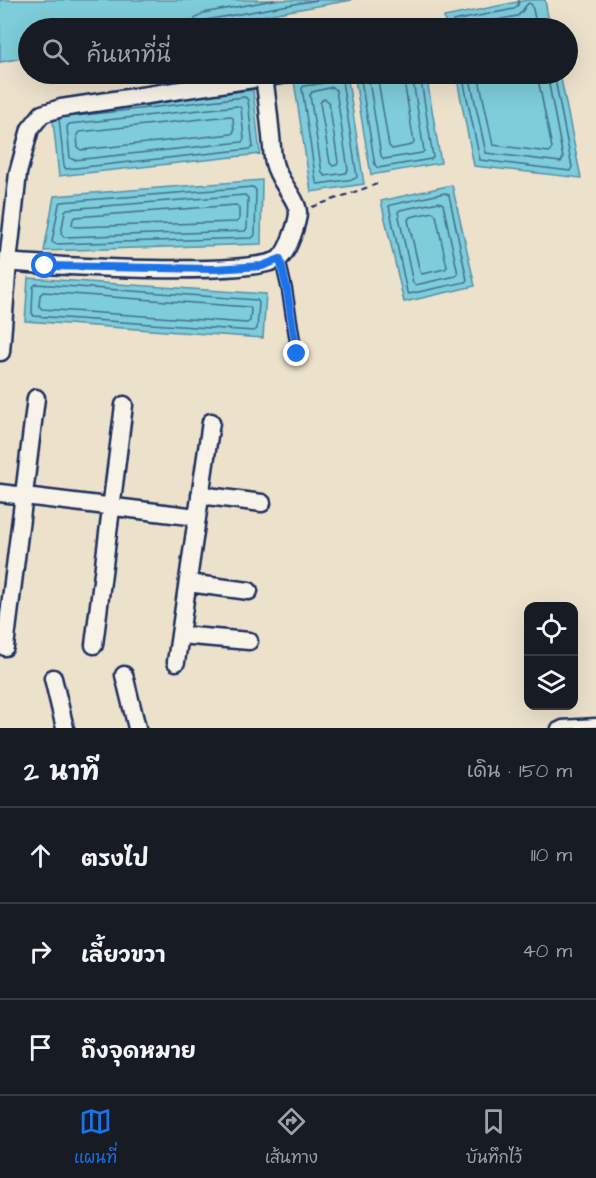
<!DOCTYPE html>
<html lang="th">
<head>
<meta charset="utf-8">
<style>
  body { margin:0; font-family:"Architects Daughter","Playpen Sans Thai",sans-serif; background:#242831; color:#f1f3f6 }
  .controls { position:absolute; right:18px; bottom:18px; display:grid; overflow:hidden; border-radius:12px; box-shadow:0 6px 24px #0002 }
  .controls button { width:54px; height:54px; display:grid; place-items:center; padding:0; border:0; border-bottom:2px solid #363941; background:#171b24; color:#f1f3f6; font:30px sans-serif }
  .stop { position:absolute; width:18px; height:18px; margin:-14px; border:4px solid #1a73e8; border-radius:50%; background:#fff }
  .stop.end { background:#1a73e8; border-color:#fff; box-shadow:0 2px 6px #0008 }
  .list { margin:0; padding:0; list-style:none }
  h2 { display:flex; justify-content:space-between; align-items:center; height:78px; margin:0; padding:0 24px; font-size:26px }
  h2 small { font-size:20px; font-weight:400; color:#9ea1a6 }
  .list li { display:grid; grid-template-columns:39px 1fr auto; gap:18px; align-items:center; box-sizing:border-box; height:96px; padding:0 24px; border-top:2px solid #363941 }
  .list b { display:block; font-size:22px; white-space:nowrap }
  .list em { font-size:20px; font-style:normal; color:#9ea1a6 }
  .icon { flex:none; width:33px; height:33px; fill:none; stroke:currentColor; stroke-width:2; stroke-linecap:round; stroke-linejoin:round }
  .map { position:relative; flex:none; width:596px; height:728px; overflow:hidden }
  .search { position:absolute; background:#171b24; box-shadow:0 6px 24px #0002; left:18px; right:18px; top:18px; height:66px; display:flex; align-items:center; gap:15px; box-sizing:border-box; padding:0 21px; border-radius:33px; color:#9ea1a6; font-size:22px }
  .sheet { height:366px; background:#171b24 }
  nav { display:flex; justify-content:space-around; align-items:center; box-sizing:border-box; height:84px; border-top:2px solid #363941; background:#171b24; font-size:16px; color:#9ea1a6 }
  nav a { display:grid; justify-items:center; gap:3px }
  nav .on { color:#1a73e8 }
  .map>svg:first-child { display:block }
  .water { fill:#7ecdda; stroke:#568ea8; stroke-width:1.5 }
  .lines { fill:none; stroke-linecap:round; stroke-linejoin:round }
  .shore { stroke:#436e90; stroke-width:1.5 }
  .service-casing { stroke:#1b2f5e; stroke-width:13 }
  .minor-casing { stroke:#1b2f5e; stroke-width:21 }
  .path { stroke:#1b2f5e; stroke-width:2; stroke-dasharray:6 4.5; stroke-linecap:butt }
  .service { stroke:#f7f3e8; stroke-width:8 }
  .minor { stroke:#f7f3e8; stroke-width:16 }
  .route { stroke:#1a73e8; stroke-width:8 }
</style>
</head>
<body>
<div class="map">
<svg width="596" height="728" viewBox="0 0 596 728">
  <rect width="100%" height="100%" fill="#ece2cc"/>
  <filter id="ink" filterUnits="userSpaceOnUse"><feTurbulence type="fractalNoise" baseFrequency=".0167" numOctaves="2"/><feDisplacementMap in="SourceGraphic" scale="12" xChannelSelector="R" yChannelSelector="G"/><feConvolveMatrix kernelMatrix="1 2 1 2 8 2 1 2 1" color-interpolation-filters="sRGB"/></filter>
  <g filter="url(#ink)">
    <path class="water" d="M0,0h352l-161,28h-163v29l-28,5z
      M527,0h18l5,28h-104l-2,-11z
      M347,74l17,110 -53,8 -17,-111z
      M354,74h72l15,89 -70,12z
      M456,74h104l21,104 -107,-12z
      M253,90l7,64 -201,22 -7,-64z
      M262,180l-1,64 -217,7 10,-55z
      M452,185l23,101 -71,16 -23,-101z
      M28,278l238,16 -3,44 -238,-17z"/>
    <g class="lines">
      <path class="shore" d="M193,28l2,-9 8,-6 71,-13
        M200,28l1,-5 5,-3 111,-20
        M452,28v-5l1,-2 61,-12 4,-4 1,-5
        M460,28l2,-1 55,-11c6,-3 7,-10 12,-13l3,2 5,23
        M331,74c-1,12 -17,10 -27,12l-2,2 14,94 2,2 36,-5 3,-2 -16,-103
        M360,74l15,91 3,3 53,-9 2,-2 -13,-83
        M368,74l13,82 3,3 38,-6 2,-2 -12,-77
        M377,74l12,72 3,3 20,-4 2,-2 -11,-69
        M462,74l18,86 90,11 2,-4 -18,-93
        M469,74l17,79 75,9 2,-4 -16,-84
        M478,74l15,71 56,7 3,-4 -15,-74
        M333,87l3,3 12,80 -2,3 -21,3 -3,-3 -12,-78 2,-3z
        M325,99l4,3 9,60 -1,3 -4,1 -3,-3 -10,-60 2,-3z
        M238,106l3,2 3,31 -2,3 -168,18 -4,-2 -3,-31 2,-3z
        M230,116l3,2 1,13 -2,3 -151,16 -3,-2 -1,-13 2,-3z
        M59,119l5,47 2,3 184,-20 3,-2 -5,-47 -3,-3 -169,19
        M253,187l3,3 -1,45 -3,3 -197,6 -3,-2 7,-38 2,-2z
        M445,193l4,2 18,85 -2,2 -56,12 -2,-2 -18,-86 2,-1z
        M245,195l3,3 -1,30 -2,3 -181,6 -3,-3 4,-23 2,-2z
        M439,202l4,2 15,70 -2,2 -41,9 -2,-2 -15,-71 2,-2z
        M236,205l3,3v12l-3,2 -161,5 -3,-2 1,-6 2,-2z
        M433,212l3,3 11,52 -2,2 -23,5 -2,-2 -12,-52 2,-3z
        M36,284l221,16 2,3 -2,26 -3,2 -220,-15 -2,-3 1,-26z
        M43,292l206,15 2,2 -1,12 -3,2 -205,-14 -3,-3 1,-11z"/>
      <defs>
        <path id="service" d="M280,259l7,31 10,64
          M556,728l6,-3 34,-2"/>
        <path id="minor" d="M8,262c39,4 251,16 272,-4 8,-7 18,-36 18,-46 -1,-14 -20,-31 -24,-49 -2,-8 -2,-18 -3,-27 -2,-20 -4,-39 -7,-59
          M1,352l7,-90 10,-89 12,-44 12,-15 19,-6 226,-34
          M0,493l197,24
          M200,495l62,8
          M188,583l61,8
          M180,635l69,6
          M94,645l30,-240
          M5,647l31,-249
          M176,662l35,-240
          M124,675l13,53
          M53,678l12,50"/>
      </defs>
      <use href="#service" class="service-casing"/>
      <use href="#minor" class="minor-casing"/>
      <path class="path" d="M312,207l65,-23"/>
      <use href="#service" class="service"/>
      <use href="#minor" class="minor"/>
    </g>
  </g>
  <g class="lines" filter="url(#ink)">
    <path class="route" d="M45,266l169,3 48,-3 18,-7 7,31 10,64"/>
  </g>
</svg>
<div class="controls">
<button><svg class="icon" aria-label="locate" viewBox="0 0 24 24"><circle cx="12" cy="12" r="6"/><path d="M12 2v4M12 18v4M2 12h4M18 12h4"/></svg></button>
<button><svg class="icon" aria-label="layers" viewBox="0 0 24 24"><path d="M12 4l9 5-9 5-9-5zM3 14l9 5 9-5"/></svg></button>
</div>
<div class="stop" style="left:45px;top:266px"></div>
<div class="stop end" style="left:297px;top:354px"></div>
<div class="search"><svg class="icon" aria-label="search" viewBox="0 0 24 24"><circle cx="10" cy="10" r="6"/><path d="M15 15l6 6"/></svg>ค้นหาที่นี่</div>
</div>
<section class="sheet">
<h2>2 นาที<small>เดิน · 150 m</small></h2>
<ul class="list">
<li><svg class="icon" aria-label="ahead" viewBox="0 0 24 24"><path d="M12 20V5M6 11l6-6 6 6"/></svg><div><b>ตรงไป</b></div><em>110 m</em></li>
<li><svg class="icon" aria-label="right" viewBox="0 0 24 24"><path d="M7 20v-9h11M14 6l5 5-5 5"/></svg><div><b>เลี้ยวขวา</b></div><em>40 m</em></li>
<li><svg class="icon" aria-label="arrive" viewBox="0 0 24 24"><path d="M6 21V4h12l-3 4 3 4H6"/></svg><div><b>ถึงจุดหมาย</b></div></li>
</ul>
</section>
<nav>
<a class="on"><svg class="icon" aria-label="map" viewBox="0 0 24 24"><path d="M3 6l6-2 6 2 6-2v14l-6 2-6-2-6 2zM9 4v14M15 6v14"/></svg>แผนที่</a>
<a><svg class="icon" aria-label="directions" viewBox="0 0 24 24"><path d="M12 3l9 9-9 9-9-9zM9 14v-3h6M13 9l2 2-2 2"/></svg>เส้นทาง</a>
<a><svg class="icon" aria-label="saved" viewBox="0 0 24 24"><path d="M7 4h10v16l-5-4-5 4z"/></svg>บันทึกไว้</a>
</nav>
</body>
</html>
